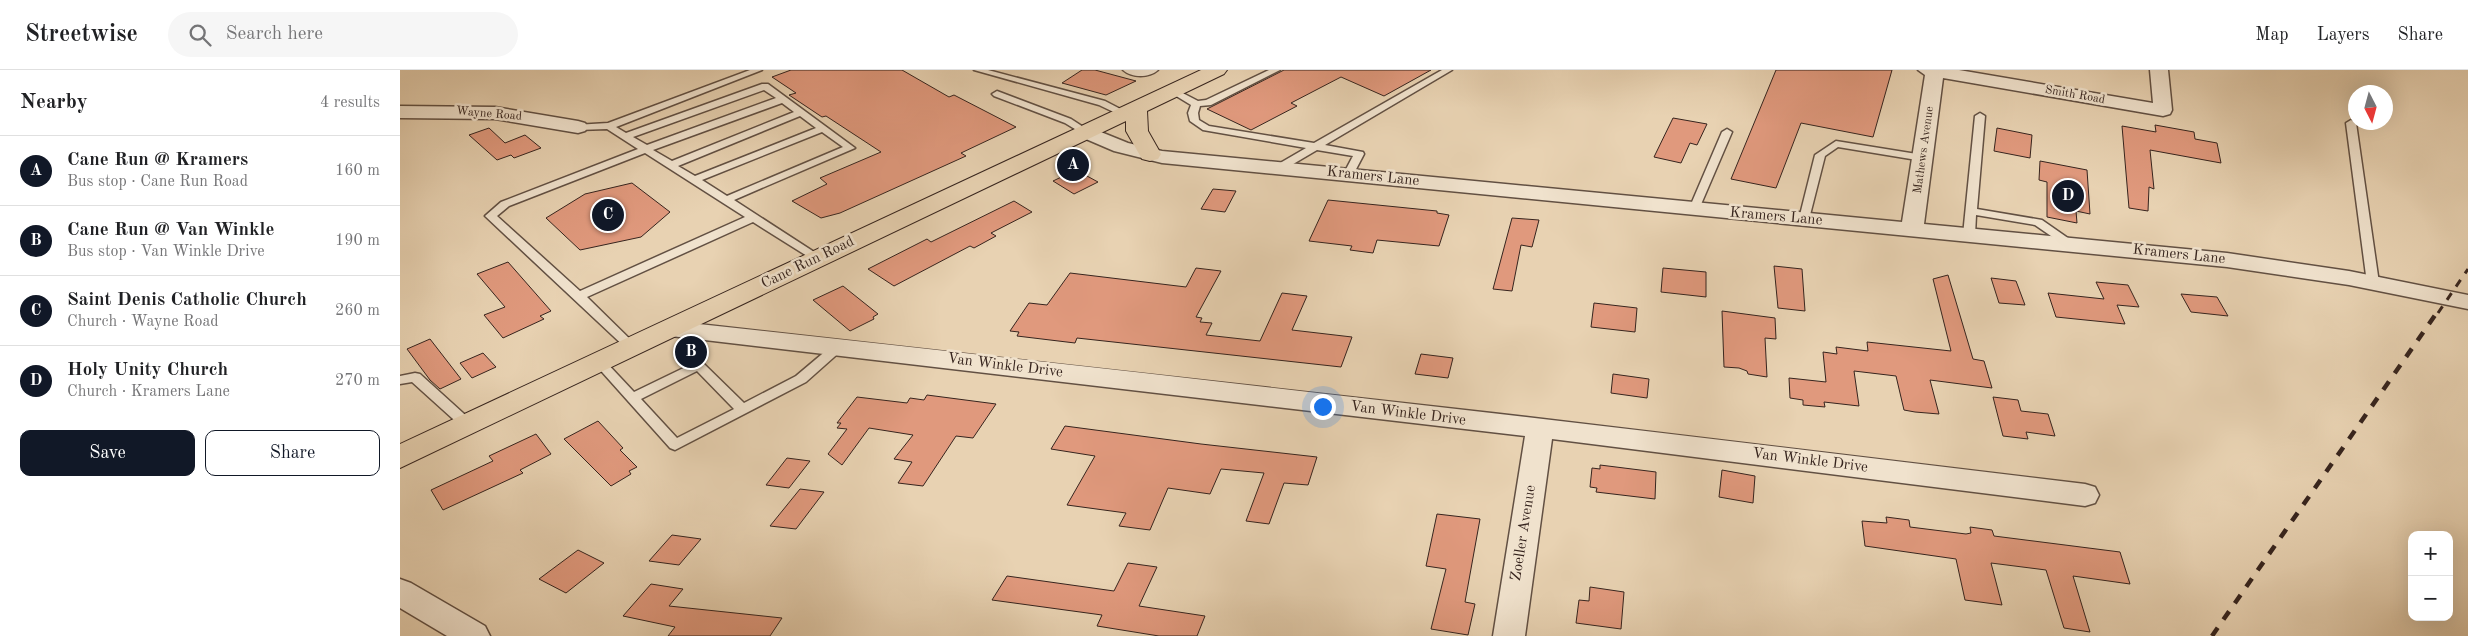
<!DOCTYPE html>
<html lang="en">
<head>
<meta charset="utf-8">
<style>
  body { margin:0; font-family:"Old Standard TT",serif; background:#f6f6f6; color:#202124 }
  .controls { position:absolute; right:15px; bottom:15px; display:grid; overflow:hidden; border-radius:10px; box-shadow:0 5px 20px #0002 }
  .controls button { width:45px; height:45px; display:grid; place-items:center; padding:0; border:0; border-bottom:1px solid #e0e0e0; background:#fff; color:#202124; font:25px sans-serif }
  .compass { position:absolute; left:1948px; top:15px; width:45px; height:45px; border-radius:50%; background:#fff; box-shadow:0 5px 20px #0002; rotate:174deg }
  .you { position:absolute; left:922px; top:336px; width:18px; height:18px; margin:-12px; border:4px solid #fff; border-radius:50%; background:#1a73e8; box-shadow:0 0 0 8px #1a73e833 }
  .badge { display:grid; place-items:center; width:32px; height:32px; border-radius:50%; background:#111827; color:#fff; font-size:16px; font-weight:700 }
  .pin { position:absolute; translate:-50% -50%; border:2px solid #fff; box-shadow:0 1px 5px #0006 }
  .list { margin:0; padding:0; list-style:none }
  h2 { display:flex; justify-content:space-between; align-items:center; height:65px; margin:0; padding:0 20px; font-size:21px }
  h2 small { font-size:16px; font-weight:400; color:#757577 }
  .list li { display:grid; grid-template-columns:32px 1fr auto; gap:15px; align-items:center; box-sizing:border-box; height:70px; padding:0 20px; border-top:1px solid #e0e0e0 }
  .list b { display:block; font-size:19px; white-space:nowrap }
  .list p { margin:0; font-size:16px; white-space:nowrap; color:#757577 }
  .list em { font-size:16px; font-style:normal; color:#757577 }
  .actions { display:flex; gap:10px; padding:15px 20px }
  .actions a { flex:1; padding:11px 0; border:1px solid #111827; border-radius:10px; text-align:center; font-size:18px; color:#111827 }
  .actions .main { background:#111827; color:#fff }
  .icon { flex:none; width:28px; height:28px; fill:none; stroke:currentColor; stroke-width:2; stroke-linecap:round; stroke-linejoin:round }
  .map { position:relative; flex:none; width:2068px; height:566px; overflow:hidden }
  header { display:flex; align-items:center; gap:30px; box-sizing:border-box; height:70px; padding:0 25px; background:#fff; border-bottom:1px solid #e0e0e0 }
  header strong { font-size:24px }
  nav { display:flex; gap:28px; margin-inline-start:auto; font-size:18px }
  .search { width:350px; height:45px; background:#f6f6f6; display:flex; align-items:center; gap:12px; box-sizing:border-box; padding:0 18px; border-radius:28px; color:#757577; font-size:19px }
  main { display:flex }
  aside { flex:1; background:#fff }
  .map>svg:first-child { display:block }
  .building { fill:#e0997d; stroke:#36241e }
  .lines { fill:none; stroke-linecap:round; stroke-linejoin:round }
  .lane-casing { stroke:#625043; stroke-width:3 }
  .street-casing { stroke:#625043; stroke-width:3 }
  .highway-casing { stroke:#36241e; stroke-width:2 }
  .lane { fill:#f0e2cd; fill-rule:evenodd }
  .street { fill:#f0e2cd; fill-rule:evenodd }
  .highway { fill:#e8d2b2; fill-rule:evenodd }
  .rail-far1 { stroke:#36241e; stroke-width:3; stroke-dasharray:8 8; stroke-linecap:butt }
  .rail { stroke:#36241e; stroke-width:4.5; stroke-dasharray:10 10; stroke-linecap:butt }
  .labels { text-anchor:middle; dominant-baseline:central; stroke-width:5; stroke-linejoin:round; paint-order:stroke }
  .far-street-label { font-size:12px; fill:#36241e; stroke:#f0e2cd }
  .street-label { font-size:15px; fill:#36241e; stroke:#f0e2cd }
</style>
</head>
<body>
<header>
<strong>Streetwise</strong>
<div class="search"><svg class="icon" aria-label="search" viewBox="0 0 24 24"><circle cx="10" cy="10" r="6"/><path d="M15 15l6 6"/></svg>Search here</div>
<nav><a>Map</a><a>Layers</a><a>Share</a></nav>
</header>
<main>
<aside>
<h2>Nearby<small>4 results</small></h2>
<ul class="list">
<li><span class="badge">A</span><div><b>Cane Run @ Kramers</b><p>Bus stop · Cane Run Road</p></div><em>160 m</em></li>
<li><span class="badge">B</span><div><b>Cane Run @ Van Winkle</b><p>Bus stop · Van Winkle Drive</p></div><em>190 m</em></li>
<li><span class="badge">C</span><div><b>Saint Denis Catholic Church</b><p>Church · Wayne Road</p></div><em>260 m</em></li>
<li><span class="badge">D</span><div><b>Holy Unity Church</b><p>Church · Kramers Lane</p></div><em>270 m</em></li>
</ul>
<div class="actions"><a class="main">Save</a><a>Share</a></div>
</aside>
<div class="map">
<svg width="2068" height="566" viewBox="0 0 2068 566">
  <rect width="100%" height="100%" fill="#e8d2b2"/>
  <filter id="stains"><feTurbulence type="fractalNoise" baseFrequency=".004" numOctaves="4"/><feColorMatrix values="0 0 0 0 .2 0 0 0 0 .09 0 0 0 0 .02 0 0 0 .5 -.17"/></filter>
  <radialGradient id="worn" r=".72"><stop offset=".6" stop-color="#630" stop-opacity="0"/><stop offset="1" stop-color="#630" stop-opacity=".3"/></radialGradient>
  <path class="building" d="M391,0h111l47,27 5,-2 62,32 -55,26 5,3 -126,57 -19,5 -29,-17 35,-17 -7,-6 61,-26 -55,-36 -4,1 -33,-22 7,-2 -24,-16z
    M682,0h13l41,11 -30,14 -44,-12z
    M884,0h147l-47,26 -43,-19 -50,26 6,3 -46,24 -44,-21z
    M1376,0h116l-19,67 -72,-14 -25,65 -45,-9z
    M1273,48l34,6 -10,21 -7,-2 -9,20 -27,-6z
    M1755,55l39,7 1,7 22,4 4,20 -71,-13 4,39 -5,-2 -1,24 -19,-3 -7,-82 34,6z
    M89,58l16,15 20,-8 16,13 -27,10 -3,-3 -14,5 -28,-25z
    M1597,58l35,7 -2,23 -36,-7z
    M1640,91l47,9 3,44 -14,-3 1,12 -30,-6v-35l-8,-2z
    M676,100l22,12 -24,12 -21,-13z
    M232,113l38,29 -29,25 -61,13 -34,-32 39,-24z
    M813,119l23,2 -11,21 -24,-3z
    M928,130l109,11v2l12,2 -10,31 -62,-6 -4,13 -23,-3 2,-4 -43,-5z
    M614,131l18,11 -41,21 5,3 -22,12 -4,-2 -76,40 -26,-17 59,-30 4,3z
    M1112,148l27,2 -7,27 -11,-2 -9,46 -19,-2z
    M108,192l43,49 -11,5 4,3 -41,19 -19,-23 21,-8 -28,-33z
    M1374,196l28,3 3,42 -27,-3z
    M796,198l25,3 -25,46 6,1 -2,4 12,1 -6,12 54,6 22,-48 25,3 -15,34 60,7 -11,30 -264,-29 -2,5 -58,-7 2,-4 -9,-1 19,-28 18,2 23,-32 116,14z
    M1263,198l43,4v25l-45,-5z
    M1548,205l25,84 11,2 8,27 -62,-8 9,34 -24,-2 -11,-2 -8,-34 -42,-5 5,35 -35,-4 1,5 -22,-2v-5l-13,-2 -1,-20 37,4 -3,-30 14,2 -1,-7 32,4 -1,-9 84,9 -18,-72z
    M1591,208l25,3 9,24 -26,-2z
    M1696,212l32,3 11,22 -22,-2 8,19 -69,-7 -8,-24 56,6z
    M443,216l35,28 -5,3 1,2 -24,12 -37,-31z
    M1781,224l36,3 11,19 -37,-4z
    M1194,233l43,5 -2,24 -44,-5z
    M1322,241l53,7 1,21 -11,-1 2,39 -19,-3 -1,-3 -8,-3 -15,-1z
    M30,269l31,40 -21,10 -10,-9 -23,-31z
    M83,283l13,14 -24,11 -12,-15z
    M1021,284l32,4 -5,20 -33,-4z
    M1213,304l36,5 -2,19 -36,-5z
    M527,325l69,9 -23,34 -17,-2 -33,50 -25,-3 14,-21 -18,-3 19,-24 -44,-7 -27,37 -14,-11 19,-25 -10,-1 4,-5h-4l20,-26 50,6 3,-5 14,2z
    M1593,327l25,3 3,11 27,3 7,22 -29,-4 2,7 -25,-3z
    M198,351l25,27 -3,2 17,17 -8,4 2,3 -20,12 -47,-47z
    M665,356l136,18 116,13 -9,28 -24,-2 -15,41 -23,-3 18,-48 -43,-4 -11,25 -42,-6 -18,42 -31,-4 7,-13 -59,-8 28,-49 -44,-7z
    M136,364l15,20 -31,16 3,3 -80,37 -12,-20 62,-29 -4,-5z
    M387,388l23,3 -21,27 -23,-3z
    M1200,395l56,7 -1,27 -59,-7 1,-4 -7,-1 2,-19 8,1z
    M1322,400l33,6 -2,27 -34,-6z
    M400,419l24,3 -28,37 -26,-3z
    M1037,444l43,5 -15,83 10,2 -7,31 -37,-6 15,-60 -20,-3z
    M1486,447l23,3 1,7 56,7 5,-1 -1,-6 22,3 2,6 126,16 10,32 -57,-8 17,56 -26,-4 -18,-58 -55,-7 11,42 -37,-5 -9,-41 -91,-13 -3,-25 25,2z
    M272,465l29,4 -22,26 -30,-4z
    M178,480l26,13 -38,30 -27,-14z
    M728,493l29,4 -18,39 66,10 -8,20h-38l-62,-10 5,-11 -110,-15 15,-24 107,15z
    M251,514l32,5 -14,17 113,12 -12,18h-102l7,-9 -52,-11z
    M1190,517l34,5 -3,37 -45,-6 3,-23 10,1z"/>
  <g class="lines">
    <defs>
      <path id="lane" d="M350,0h12l-146,57 10,6 136,-49h6l87,64 -121,52 91,59 -6,3 -4,-1 -62,-39 -166,75 51,50 -2,3h-8l-143,-134 16,-14 137,-53 -31,-20 -29,1 -3,-1v-4l33,-2zM364,20l12,8 -129,47 -14,-8zM382,33l12,9 -122,49 -19,-11zM400,46l16,12 -121,48 -17,-10zM422,62l21,15 -116,49 -25,-16zM245,83l100,64 -165,74 -83,-75 12,-10z
        M574,0h14l117,31 25,13 -5,3 -3,-1 -23,-11z
        M723,0h35c-9,8 -26,8 -35,0z
        M869,0h11l-69,35 -11,1 -2,7 1,7 10,6 105,17 128,-73h10l-127,75 38,7 1,2 -11,21 -5,3 -5,-3 10,-19 -36,-6 -34,20h-8v-4l31,-18 -103,-18 -13,-9 -2,-8 3,-8 -23,-14 5,-3 25,13 8,-1z
        M597,21l74,28 20,13 -2,2h-6l-18,-11 -71,-27 -2,-2z
        M1580,43l5,3 -8,93 65,11 33,23 2,2 -2,2h-8l-32,-22 -59,-10 -1,20 -6,3 -4,-1 -2,-2 12,-119z
        M1951,50l5,3 23,160 -6,4 -6,-4 -21,-160z
        M1327,59l5,3 -33,77 -1,2h-8l-1,-2 33,-77z
        M1436,71l87,14 5,3 -5,3 -85,-14 -13,9 -16,63 -1,2h-8l-1,-2 16,-64z
        M438,273l4,1 2,3 -2,3 -36,32 -131,68 -5,-2 -76,-85 6,-4 4,1 30,32 64,-31 4,1 42,41 52,-27 38,-32zM297,301l37,38 -57,29 -36,-39z
        M15,303l5,1 53,48 2,3 -2,3h-10l-51,-46 -12,2v-8z"/>
      <path id="street" d="M1518,0h41l194,33 -3,-33h18l4,40 -2,4 -7,2 -220,-38 -19,146 303,29 122,18 119,24v14l-119,-24 -122,-18 -1065,-104 -48,-12 -35,-15 -3,-4 3,-4 7,-2 42,17 34,8 740,71 23,-147z
        M0,36l95,1 83,14 7,2 3,4 -3,4 -7,2 -83,-14 -95,-1z
        M271,251c472,51 943,105 1414,163l10,3 4,8 -4,8 -10,3 -533,-67 -27,197h-32l32,-200 -863,-101 -3,-6 3,-6z
        M0,509l11,4 74,43 5,10h-43l-47,-28z"/>
      <path id="highway" d="M801,0h26l-3,4 -77,37 1,20 13,23 -3,5 -8,2 -8,-2 -16,-28v-10l-726,347v-24z"/>
    </defs>
    <use href="#lane" class="lane-casing"/>
    <use href="#street" class="street-casing"/>
    <use href="#highway" class="highway-casing"/>
    <use href="#lane" class="lane"/>
    <use href="#street" class="street"/>
    <use href="#highway" class="highway"/>
    <path class="rail-far1" d="M2038,243l30,-44"/>
    <path class="rail" d="M1812,566l226,-325"/>
  </g>
  <g class="labels">
    <g class="far-street-label">
      <text transform="translate(1675 25) rotate(10)">Smith Road</text>
      <text transform="translate(89 44) rotate(5)">Wayne Road</text>
      <text transform="translate(1524 80) rotate(-82)">Mathews Avenue</text>
    </g>
    <g class="street-label">
      <text transform="translate(973 107) rotate(6)">Kramers Lane</text>
      <text transform="translate(1376 147) rotate(5)">Kramers Lane</text>
      <text transform="translate(1779 185) rotate(6)">Kramers Lane</text>
      <text transform="translate(408 193) rotate(-26)">Cane Run Road</text>
      <text transform="translate(605 296) rotate(7)">Van Winkle Drive</text>
      <text transform="translate(1008 344) rotate(7)">Van Winkle Drive</text>
      <text transform="translate(1410 391) rotate(7)">Van Winkle Drive</text>
      <text transform="translate(1124 463) rotate(-81)">Zoeller Avenue</text>
    </g>
  </g>
  <rect width="100%" height="100%" filter="url(#stains)"/>
  <rect width="100%" height="100%" fill="url(#worn)"/>
</svg>
<div class="controls">
<button>+</button>
<button>−</button>
</div>
<svg class="compass" viewBox="-18 -18 36 36"><path d="M0-13l5 13h-10z" fill="#e53935"/><path d="M0 13l5-13h-10z" fill="#757577"/></svg>
<div class="you"></div>
<div class="pin badge" style="left:673px;top:95px">A</div>
<div class="pin badge" style="left:291px;top:282px">B</div>
<div class="pin badge" style="left:208px;top:145px">C</div>
<div class="pin badge" style="left:1668px;top:126px">D</div>
</div>
</main>
</body>
</html>
